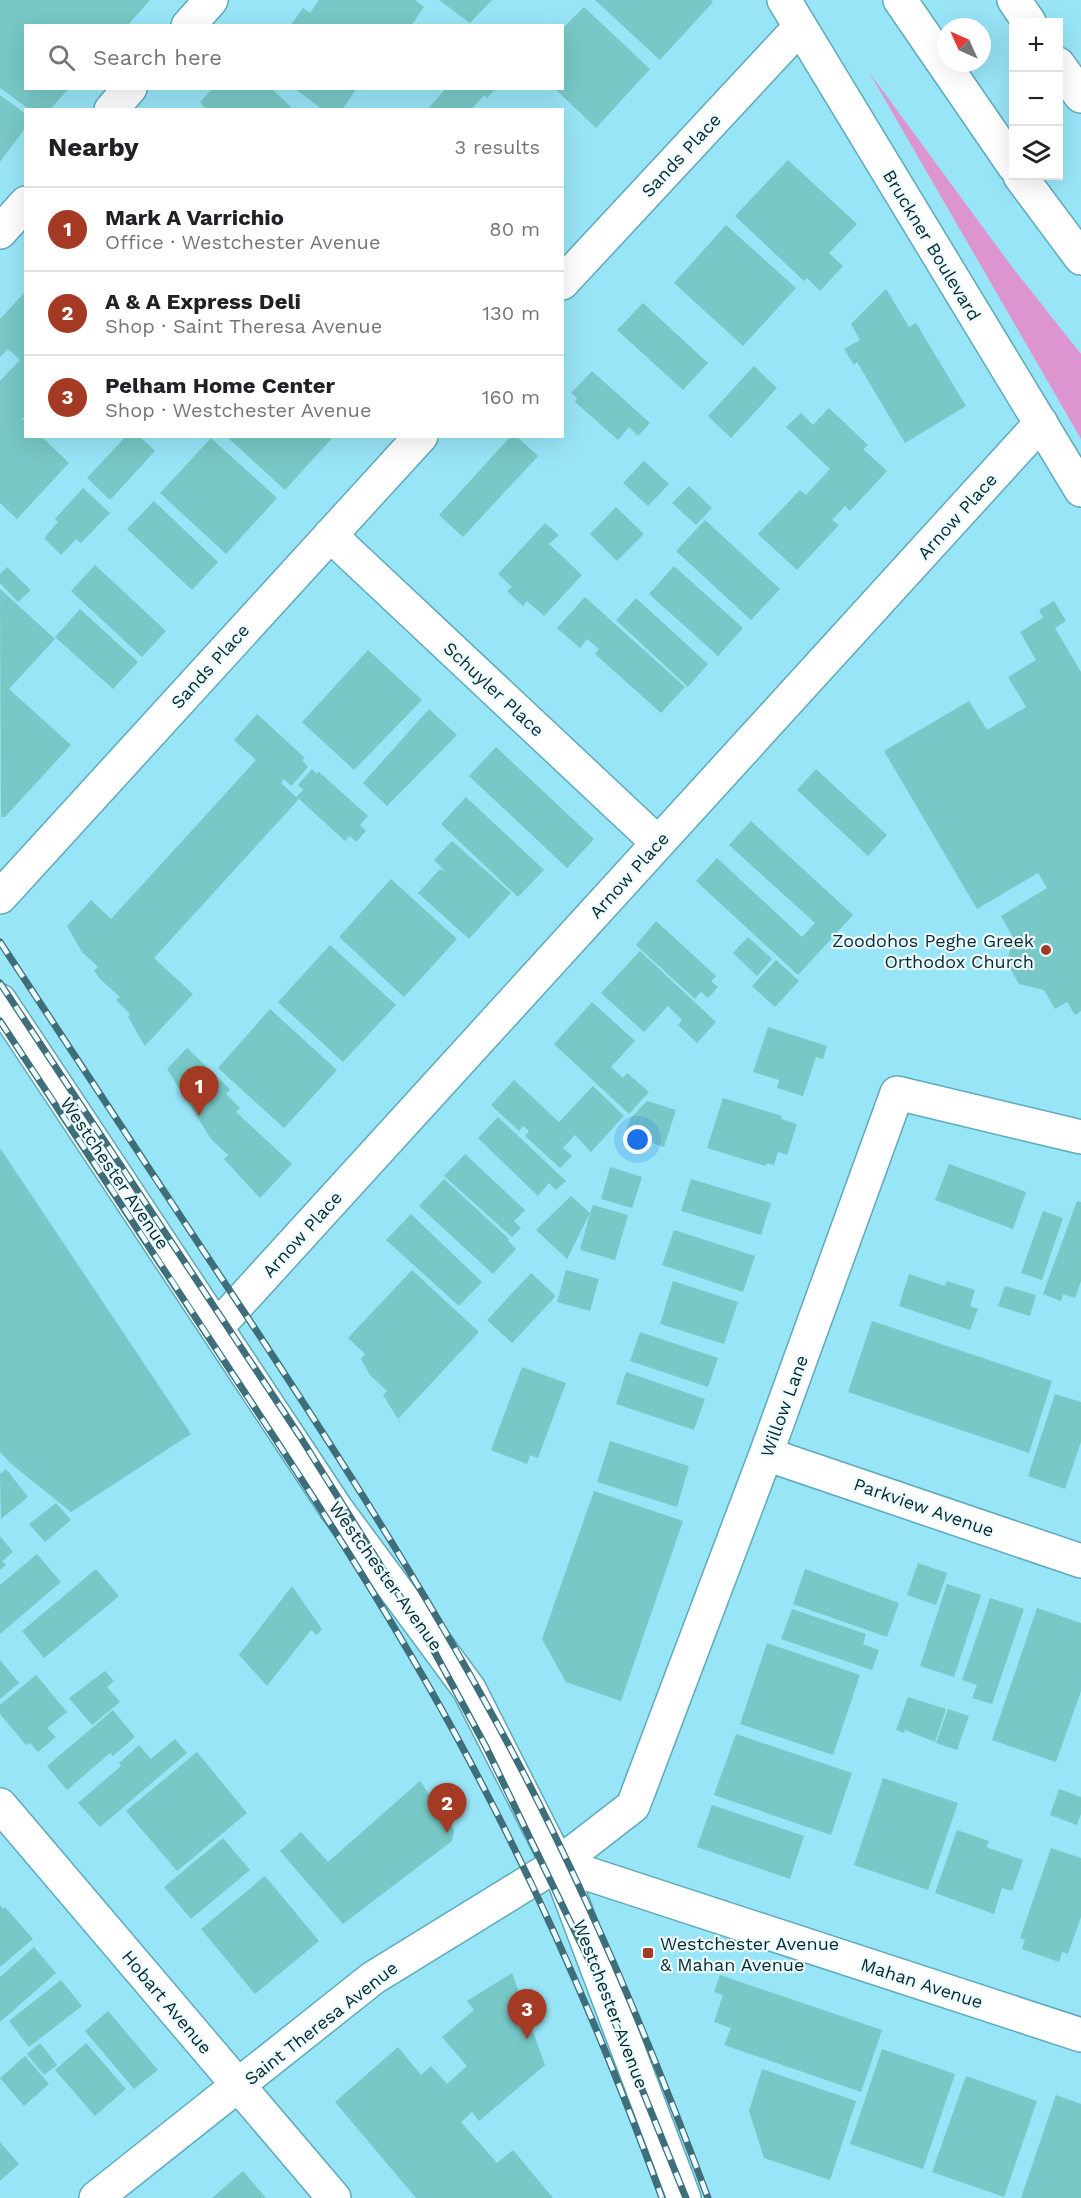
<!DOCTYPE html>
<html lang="en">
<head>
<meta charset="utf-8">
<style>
  body { margin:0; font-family:"Work Sans",sans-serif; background:#f6f6f6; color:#202124 }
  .controls { position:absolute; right:18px; top:18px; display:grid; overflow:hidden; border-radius:0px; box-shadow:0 6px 24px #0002 }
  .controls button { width:54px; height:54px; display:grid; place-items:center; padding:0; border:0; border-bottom:2px solid #e0e0e0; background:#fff; color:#202124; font:30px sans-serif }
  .compass { position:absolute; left:937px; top:18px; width:54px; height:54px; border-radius:50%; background:#fff; box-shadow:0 6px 24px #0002; rotate:315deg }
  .you { position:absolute; left:638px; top:1140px; width:21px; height:21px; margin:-15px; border:4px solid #fff; border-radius:50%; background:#1a73e8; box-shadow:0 0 0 9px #1a73e833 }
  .badge { display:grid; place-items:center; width:39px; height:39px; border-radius:50%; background:#a43a23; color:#fff; font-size:20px; font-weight:700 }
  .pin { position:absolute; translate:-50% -50px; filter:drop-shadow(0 2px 3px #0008) }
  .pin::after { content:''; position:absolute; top:32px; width:21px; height:18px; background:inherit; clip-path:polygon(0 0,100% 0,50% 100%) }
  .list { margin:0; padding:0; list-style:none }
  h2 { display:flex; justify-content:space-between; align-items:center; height:78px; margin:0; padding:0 24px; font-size:26px }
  h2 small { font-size:20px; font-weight:400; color:#757577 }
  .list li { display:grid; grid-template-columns:39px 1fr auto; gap:18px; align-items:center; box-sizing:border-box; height:84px; padding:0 24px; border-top:2px solid #e0e0e0 }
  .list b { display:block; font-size:22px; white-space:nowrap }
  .list p { margin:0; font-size:20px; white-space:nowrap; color:#757577 }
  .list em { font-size:20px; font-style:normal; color:#757577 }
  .icon { flex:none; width:33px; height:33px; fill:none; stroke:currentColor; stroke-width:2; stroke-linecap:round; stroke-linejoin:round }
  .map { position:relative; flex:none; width:1081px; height:2198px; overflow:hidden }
  .search { position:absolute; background:#fff; box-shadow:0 6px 24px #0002; left:24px; top:24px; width:540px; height:66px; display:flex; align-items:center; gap:15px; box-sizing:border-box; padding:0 21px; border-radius:0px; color:#757577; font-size:22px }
  .panel { position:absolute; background:#fff; box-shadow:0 6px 24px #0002; left:24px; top:108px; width:540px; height:330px; border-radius:0px }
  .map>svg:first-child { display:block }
  .green { fill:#dc95ce }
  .building { fill:#77c8c6 }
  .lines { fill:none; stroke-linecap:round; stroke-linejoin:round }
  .minor-casing { stroke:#5eaabb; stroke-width:36 }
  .major-casing { stroke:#5eaabb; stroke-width:36 }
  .highway-casing { stroke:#5eaabb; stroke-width:36 }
  .minor { stroke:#fff; stroke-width:33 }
  .major { stroke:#fff; stroke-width:33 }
  .highway { stroke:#fff; stroke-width:33 }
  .rail-casing { stroke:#3d6e79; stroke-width:7 }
  .rail { stroke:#ecfbfe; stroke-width:4.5; stroke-dasharray:14; stroke-linecap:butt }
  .poi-dot { fill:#a43a23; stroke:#ecfbfe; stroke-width:2 }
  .labels { text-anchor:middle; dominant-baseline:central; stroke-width:4.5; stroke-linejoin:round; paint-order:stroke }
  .street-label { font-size:18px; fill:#082930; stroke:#ecfbfe }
  .poi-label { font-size:18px; fill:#082930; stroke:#ecfbfe; text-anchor:end }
</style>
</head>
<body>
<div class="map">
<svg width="1081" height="2198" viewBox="0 0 1081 2198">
  <rect width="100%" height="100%" fill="#98e5f7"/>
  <path class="green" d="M869,72l143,195 69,87v85z"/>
  <path class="building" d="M0,0h150l-23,26h-101v62h43l-19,22h-20l-30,-22z
    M319,0h96l9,7 -13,19h-121l13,-18 7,5z
    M439,0h53l-22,23z
    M595,0h116l2,2 -53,58z
    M584,7l66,62 -54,59 -42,-40h8v-59z
    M213,88h58l23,22h-87l-7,-8z
    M294,88h63l-15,22h-19z
    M446,88h50l-9,10 -3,-3 -13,15h-44z
    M0,95l26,19v13l-26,35z
    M788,160l69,64 -28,29 14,13 -23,25 -13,-13 -3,3 -69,-65z
    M726,225l70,63 -53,58 -69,-63z
    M886,289l23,38 7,-4 50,83 -61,37 -48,-81 -3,3 -10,-16 16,-9 -9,-16z
    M26,291v125l-4,3 4,3v14h15l28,27 -52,56 -17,-16v-122l20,-21 -12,-11 -8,8v-38z
    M643,303l65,60 -25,27 -66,-60z
    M754,366l23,22 -46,50 -23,-22z
    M592,371l58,52 -12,13 -9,-9 -11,13 -43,-38 2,-4 -6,-5z
    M829,408l39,37 -5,4 24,22 -37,40 -5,-5 -13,14 7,5 -42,45 -39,-36 42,-44 6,5 24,-26 -44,-42 15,-14 12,12z
    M126,436h13l16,15 -45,49 -23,-22z
    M226,436h108l-49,54z
    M511,436h5l22,20 -75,81 -24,-22z
    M211,438l66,60 -51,56 -66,-61z
    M644,461l25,23 -21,22 -25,-23z
    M689,486l23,22 -16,17 -24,-22z
    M83,488l27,25 -29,30 -5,-4 -15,16 -17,-17 14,-16 -3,-3z
    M154,501l64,61 -26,28 -65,-61z
    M616,507l28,27 -27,27 -27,-27z
    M705,520l75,69 -29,31 -75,-69z
    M545,523l14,12 -10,9 33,31 -38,41 -17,-15 -4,5 -16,-15 5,-4 -14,-13z
    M95,565l71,66 -24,26 -71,-66z
    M674,566l69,62 -25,28 -69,-62z
    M7,567l24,23 -13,12 -18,-19v-9z
    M0,589l55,50 -46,50 62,56 -66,72h-4z
    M585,597l100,90 -24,26 -66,-59 4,-5 -12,-10 -7,9 -23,-20z
    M636,598l72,66 -20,23 -72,-67z
    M1054,601l12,20 -11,7 26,44v339l-6,4 -8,-13 -12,7 -11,-19 -25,-6 -12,-21 6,-26 -12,-21 46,-28 -9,-15 -61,36 -93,-158 85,-50 18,29 39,-23 -18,-30 28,-17 -16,-28 23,-14 -4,-8z
    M80,609l58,53 -25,27 -58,-52z
    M368,650l54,50 -68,70 -52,-48z
    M429,709l28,26 -70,71 -24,-23z
    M257,714l48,44 -3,2 6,7 -17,19 -7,-7 -3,4 15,14 7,-7 -5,-5 14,-16 5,5 2,-2 49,44 -8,9 6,6 -10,11 -6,-6 -5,5 -46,-42 -145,159 39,36 -48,52 -17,-29 2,-3 -14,-14 4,-3 -19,-17 -7,-9 4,-4 -16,-15 -15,-26 24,-26 20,19 125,-137 20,-22 -22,-20z
    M496,747l98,92 -27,29 -98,-92z
    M816,769l71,66 -19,21 -71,-66z
    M466,797l78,73 -26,27 -77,-73z
    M751,821l102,94 -55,60 -102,-94 21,-23 85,79 13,-14 -86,-78z
    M452,841l59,52 -42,46 -51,-46 22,-24 5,2 -11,-11z
    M391,879l66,60 -53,58 -65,-60z
    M656,921l60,55 -5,5 7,6 -10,11 -7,-6 -6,7 -59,-54z
    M748,937l24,22 -15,17 -24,-23z
    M330,945l66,60 -53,57 -65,-60z
    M640,951l76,71 -19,21 -19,-18 4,-5 -14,-14 -24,26 -43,-39z
    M776,960l23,21 -24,26 -23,-21z
    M592,1002l43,39 -24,26 12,11 4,-5 22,19 -20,22 -75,-70z
    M270,1009l67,61 -53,58 -66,-60z
    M768,1027l59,19 -4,13 -7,-2 -13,39 -26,-8 2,-8 -26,-8z
    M187,1048l43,41 -4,5 14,14 -4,4 56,52 -32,34 -36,-39 4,-4 -17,-16 -44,-70z
    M514,1080l45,42 34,-36 31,30 -33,36 -16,-17 -12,13 9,8 -12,12 -35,-32 4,-5 -6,-5 -4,5 -28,-26z
    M723,1098l59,18 -1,3 16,5 -10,31 -9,-3 -4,13 -7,-2 -1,3 -59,-18z
    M647,1101l29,9 -12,37 -39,-13 5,-15z
    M498,1117l68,64 -10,9 -7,-7 -11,13 -60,-58z
    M0,1148l191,286 -120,78 -61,-49 -10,-11z
    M465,1154l60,56 -11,11 7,7 -9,9 -68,-61z
    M949,1164l77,28 -13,37 -78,-29z
    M610,1167l32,10 -10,31 -31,-9z
    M444,1179l65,60 -1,2 8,8 -23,25 -74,-68z
    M691,1179l80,24 -10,32 -80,-24z
    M571,1196l19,17 3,-8 35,10 -13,45 -35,-10 10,-37 -23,46 -31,-29z
    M1077,1201l4,1v79l-6,17 -12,-4 -2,7 -18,-7z
    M1043,1211l20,7 -21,62 -21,-7z
    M411,1214l71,68 -23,24 -73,-66z
    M674,1230l81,26 -12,36 -81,-27z
    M412,1270l67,62 -81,87 -15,-24 4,-4 -17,-16 -9,-16 4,-5 -17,-16z
    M566,1270l33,9 -9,32 -33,-9z
    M531,1273l25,23 -44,47 -25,-23z
    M909,1274l36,12 2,-5 28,9 -5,16 8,3 -8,21 -71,-24z
    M673,1281l65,21 -14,42 -64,-20z
    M1005,1286l31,9 -6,21 -32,-10z
    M872,1321l180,60 -23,72 -181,-61z
    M640,1332l78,26 -10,29 -78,-26z
    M522,1367l44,16 -28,75 -8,-3 -3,9 -36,-14z
    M626,1372l79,27 -11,31 -78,-26z
    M1055,1394l26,8v40l-16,47 -37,-13z
    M610,1441l79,25 -12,41 -80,-25z
    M6,1469l22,28 -27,22 -1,-45z
    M594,1491l89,30 -62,180 -55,-19 -24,-43z
    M56,1503l15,17 -26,22 -16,-18z
    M0,1536l13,16 -11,9 4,4 -6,5z
    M37,1554l24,28 -61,52v-49z
    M918,1563l29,10 -11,32 -29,-10z
    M96,1569l23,27 -75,62 -22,-27z
    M805,1569l94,34 -12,34 -94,-33z
    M947,1584l34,11 -27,82 -34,-11z
    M292,1586l30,43 -5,6 -6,-5 -44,56 -28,-31z
    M990,1598l34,11 -32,95 -20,-6 5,-13 -15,-5z
    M1037,1608l44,15v68l-25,71 -64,-22z
    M792,1609l74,25 -3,10 16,6 -7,20 -91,-31z
    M767,1643l93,32 -27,80 -93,-31z
    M0,1660l19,23 -19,16z
    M105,1671l9,10 -7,6 13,15 -28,23 -23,-27z
    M36,1675l31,37 -20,16 9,9 -18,15 -8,-9 -4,2 -26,-31v-9z
    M908,1697l38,12 -11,33 -30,-12 -1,3 -8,-3z
    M948,1709l21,7 -12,34 -21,-7z
    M113,1710l22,27 -22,19 -3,-3 -43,37 -20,-24z
    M736,1734l116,39 -21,62 -117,-40z
    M175,1739l12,14 -87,74 -22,-24 43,-37 -2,-3 20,-18 12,14z
    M197,1752l50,61 -70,58 -51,-60z
    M883,1778l75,25 -30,87 -74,-25z
    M420,1781l34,49 -2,11 -109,83 -63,-73 21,-19 27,30z
    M1059,1789l22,8v17l-4,11 -27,-10z
    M712,1805l92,31 -14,43 -93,-32z
    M957,1830l32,11 -3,6 37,13 -11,31 -10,-3 -8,26 -59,-21z
    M223,1838l27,32 -59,49 -27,-32z
    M1051,1848l30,10v59l-13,37 -6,-2 -3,10 -37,-13 3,-9 -5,-2z
    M265,1876l54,65 -64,53 -54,-65z
    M0,1905l3,4 2,-2 28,32 -33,28z
    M34,1947l22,26 -56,49v-45z
    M512,1973l33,92 -66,56 -7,-9 -11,10 36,41 16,-13 40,48h-137l-81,-96 63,-55 23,28 10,-9 16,18 20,-18 -25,-29 32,-27 -7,-9z
    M720,1975l162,55 -21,62 -137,-47 7,-17 -17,-6 9,-27 -9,-3z
    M61,1980l21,26 -53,41 -20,-26z
    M108,2011l50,59 -24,19 -49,-58z
    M40,2043l17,22 -13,10 -17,-21z
    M86,2043l40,46 -31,27 -40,-46z
    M882,2049l73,25 -32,95 -73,-25z
    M25,2056l24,28 -25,22 -24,-28z
    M762,2069l94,32 -26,79 -66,-22 -15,-47z
    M966,2076l71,25 -33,96 -72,-25z
    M1056,2095l25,9v94h-60z
    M0,2142l19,22 -19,17z
    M243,2171l23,27h-54z"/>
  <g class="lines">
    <defs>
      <path id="minor" d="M188,26l23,-26
        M111,110l19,-22
        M0,232l26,-29
        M562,283l238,-256
        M330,535l328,308
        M0,897l421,-461
        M218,1326l823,-903
        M766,1454l315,107
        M0,1805l334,393
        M558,1864l523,171
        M96,2198l277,-220 185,-114 75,-58 133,-352 131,-361 184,44"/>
      <path id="major" d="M784,0l297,490
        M0,1001l337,509 132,179 89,175 126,334"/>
      <path id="highway" d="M900,0l114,166
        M1014,0l15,22
        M1058,64l23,32
        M1020,176l61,82"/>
    </defs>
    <use href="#minor" class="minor-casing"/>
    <use href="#major" class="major-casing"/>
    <use href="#highway" class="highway-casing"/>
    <use href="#minor" class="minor"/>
    <use href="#major" class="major"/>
    <use href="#highway" class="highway"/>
    <defs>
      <path id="rail" d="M0,942c81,123 162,247 244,370 100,152 198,304 282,466 70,136 129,277 182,420
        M0,983l301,455 133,213 52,96 109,226 91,225
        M0,1021c79,119 158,238 236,358 81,123 162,247 231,377 76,142 140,291 195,442"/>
    </defs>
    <use href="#rail" class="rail-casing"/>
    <use href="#rail" class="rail"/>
  </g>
  <g class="poi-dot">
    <circle cx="1046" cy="950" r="6"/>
    <rect x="642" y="1947" width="12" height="12" rx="3"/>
  </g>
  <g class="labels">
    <g class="street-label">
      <text transform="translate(681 155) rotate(-47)">Sands Place</text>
      <text transform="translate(932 245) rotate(59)">Bruckner Boulevard</text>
      <text transform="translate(957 516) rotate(-48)">Arnow Place</text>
      <text transform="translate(210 666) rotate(-48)">Sands Place</text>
      <text transform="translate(494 689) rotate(43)">Schuyler Place</text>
      <text transform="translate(629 875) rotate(-48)">Arnow Place</text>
      <text transform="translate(115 1173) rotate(56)">Westchester Avenue</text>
      <text transform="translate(302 1234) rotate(-48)">Arnow Place</text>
      <text transform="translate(784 1406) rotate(-70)">Willow Lane</text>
      <text transform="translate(924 1507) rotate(19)">Parkview Avenue</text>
      <text transform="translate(386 1576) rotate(54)">Westchester Avenue</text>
      <text transform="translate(922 1983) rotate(18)">Mahan Avenue</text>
      <text transform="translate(167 2002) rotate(50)">Hobart Avenue</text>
      <text transform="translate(611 2004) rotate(69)">Westchester Avenue</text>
      <text transform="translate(321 2023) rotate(-38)">Saint Theresa Avenue</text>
    </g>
    <g class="poi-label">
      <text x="1034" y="940">Zoodohos Peghe Greek<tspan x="1034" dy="21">Orthodox Church</tspan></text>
      <text x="660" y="1943" text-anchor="start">Westchester Avenue<tspan x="660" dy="21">&amp; Mahan Avenue</tspan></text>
    </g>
  </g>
</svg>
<div class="controls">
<button>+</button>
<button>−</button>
<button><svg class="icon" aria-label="layers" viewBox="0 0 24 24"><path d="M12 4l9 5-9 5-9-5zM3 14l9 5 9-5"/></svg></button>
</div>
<svg class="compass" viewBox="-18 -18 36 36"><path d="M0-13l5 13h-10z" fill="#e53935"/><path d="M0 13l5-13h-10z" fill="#757577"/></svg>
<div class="you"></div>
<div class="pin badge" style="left:199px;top:1116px">1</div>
<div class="pin badge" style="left:447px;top:1833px">2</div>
<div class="pin badge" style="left:527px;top:2039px">3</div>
<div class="search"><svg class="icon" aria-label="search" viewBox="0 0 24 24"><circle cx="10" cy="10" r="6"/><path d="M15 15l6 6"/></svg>Search here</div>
<section class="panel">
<h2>Nearby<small>3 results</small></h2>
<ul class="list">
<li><span class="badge">1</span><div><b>Mark A Varrichio</b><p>Office · Westchester Avenue</p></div><em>80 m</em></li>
<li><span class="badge">2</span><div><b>A &amp; A Express Deli</b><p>Shop · Saint Theresa Avenue</p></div><em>130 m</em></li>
<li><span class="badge">3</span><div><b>Pelham Home Center</b><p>Shop · Westchester Avenue</p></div><em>160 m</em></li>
</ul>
</section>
</div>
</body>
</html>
